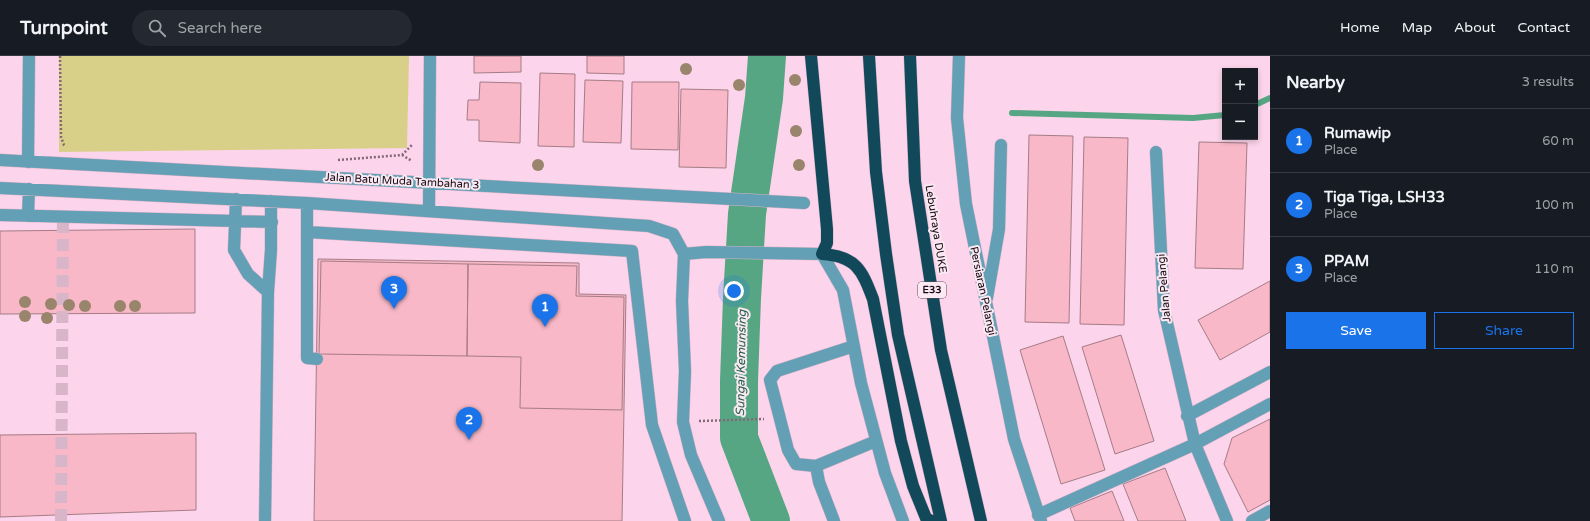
<!DOCTYPE html>
<html lang="en">
<head>
<meta charset="utf-8">
<style>
  body { margin:0; font-family:"Varela Round",sans-serif; background:#242831; color:#f1f3f6 }
  .controls { position:absolute; right:12px; top:12px; display:grid; overflow:hidden; border-radius:0px; box-shadow:0 2px 6px #0003 }
  .controls button { width:36px; height:36px; display:grid; place-items:center; padding:0; border:0; border-bottom:1px solid #363941; background:#171b24; color:#f1f3f6; font:20px sans-serif }
  .you { position:absolute; left:734px; top:235px; width:14px; height:14px; margin:-10px; border:3px solid #fff; border-radius:50%; background:#1a73e8; box-shadow:0 0 0 6px #1a73e833 }
  .badge { display:grid; place-items:center; width:26px; height:26px; border-radius:50%; background:#1a73e8; color:#fff; font-size:13px; font-weight:700 }
  .pin { position:absolute; translate:-50% -33px; filter:drop-shadow(0 1px 2px #0008) }
  .pin::after { content:''; position:absolute; top:21px; width:14px; height:12px; background:inherit; clip-path:polygon(0 0,100% 0,50% 100%) }
  .list { margin:0; padding:0; list-style:none }
  h2 { display:flex; justify-content:space-between; align-items:center; height:52px; margin:0; padding:0 16px; font-size:17px }
  h2 small { font-size:13px; font-weight:400; color:#9ea1a6 }
  .list li { display:grid; grid-template-columns:26px 1fr auto; gap:12px; align-items:center; box-sizing:border-box; height:64px; padding:0 16px; border-top:1px solid #363941 }
  .list b { display:block; font-size:15px; white-space:nowrap }
  .list p { margin:0; font-size:13px; white-space:nowrap; color:#9ea1a6 }
  .list em { font-size:13px; font-style:normal; color:#9ea1a6 }
  .actions { display:flex; gap:8px; padding:12px 16px }
  .actions a { flex:1; padding:9px 0; border:1px solid #1a73e8; border-radius:0px; text-align:center; font-size:14px; color:#1a73e8 }
  .actions .main { background:#1a73e8; color:#fff }
  .icon { flex:none; width:22px; height:22px; fill:none; stroke:currentColor; stroke-width:2; stroke-linecap:round; stroke-linejoin:round }
  .map { position:relative; flex:none; width:1270px; height:465px; overflow:hidden }
  header { display:flex; align-items:center; gap:24px; box-sizing:border-box; height:56px; padding:0 20px; background:#171b24; border-bottom:1px solid #363941 }
  header strong { font-size:19px }
  nav { display:flex; gap:22px; margin-inline-start:auto; font-size:14px }
  .search { width:280px; height:36px; background:#242831; display:flex; align-items:center; gap:10px; box-sizing:border-box; padding:0 14px; border-radius:22px; color:#9ea1a6; font-size:15px }
  main { display:flex }
  aside { flex:1; background:#171b24 }
  .map>svg:first-child { display:block }
  .green { fill:#d8d088 }
  .lines { fill:none; stroke-linecap:round; stroke-linejoin:round }
  .stream { stroke:#57a683; stroke-width:6 }
  .river { stroke:#57a683; stroke-width:38 }
  .building { fill:#f8b8c7; stroke:#a57c86 }
  .minor-tunnel { stroke:#d9b5ca; stroke-width:12; stroke-dasharray:12 6; stroke-linecap:butt }
  .minor-casing { stroke:#d7b3c8; stroke-width:13 }
  .highway-casing { stroke:#d7b3c8; stroke-width:13 }
  .path { stroke:#836978; stroke-width:2.5; stroke-dasharray:2 2; stroke-linecap:butt }
  .minor { stroke:#63a0b5; stroke-width:12 }
  .highway { stroke:#11495a; stroke-width:12 }
  .tree { fill:#99846c }
  .labels { text-anchor:middle; dominant-baseline:central; stroke-width:4; stroke-linejoin:round; paint-order:stroke }
  .shield { fill:#fae9f3; stroke:#5a4c54; stroke-width:1 }
  .shield-label { font-size:10px; font-weight:bold; fill:#150810 }
  .street-label { font-size:11px; fill:#150810; stroke:#fae9f3 }
  .water-label { font-size:12px; font-style:italic; fill:#266248; stroke:#fae9f3 }
</style>
</head>
<body>
<header>
<strong>Turnpoint</strong>
<div class="search"><svg class="icon" aria-label="search" viewBox="0 0 24 24"><circle cx="10" cy="10" r="6"/><path d="M15 15l6 6"/></svg>Search here</div>
<nav><a>Home</a><a>Map</a><a>About</a><a>Contact</a></nav>
</header>
<main>
<div class="map">
<svg width="1270" height="465" viewBox="0 0 1270 465">
  <rect width="100%" height="100%" fill="#fcd4eb"/>
  <path class="green" d="M59,0h350l-2,92 -348,4z"/>
  <g class="lines">
    <path class="stream" d="M1255,49l15,-7
      M1012,57l181,5 32,-3"/>
    <path class="river" d="M767,0l-3,42 -17,116 -5,84 -3,83v57l32,83"/>
  </g>
  <path class="building" d="M474,0h47v16l-47,1z
    M587,0h37v18l-37,-1z
    M540,17l35,1 -1,73 -36,-1z
    M585,24l38,1 -2,62 -38,-1z
    M480,26l41,1 -1,60 -41,-2v-21h-12l1,-20h11z
    M632,26h47l-1,68 -47,-1z
    M681,33l47,1 -2,78 -47,-1z
    M1029,79l44,1 -4,187 -44,-1z
    M1084,81l44,1 -4,187 -44,-1z
    M1199,86l48,1 -4,126 -48,-1z
    M195,173v84l-195,1v-83z
    M318,203l261,4v31l47,1 -4,226h-308z
    M321,205l147,3 -1,92 -148,-2z
    M468,208l109,2 -1,30 48,1 -2,113 -102,-2 1,-51 -54,-1z
    M1270,225v51l-50,28 -22,-40z
    M1121,279l33,106 -39,13 -33,-107z
    M1063,280l42,134 -44,14 -41,-134z
    M1270,363v81l-22,12 -24,-48 8,-26z
    M196,377v77l-196,7v-82z
    M1165,412l21,53h-48l-15,-37z
    M1112,435l12,30h-49l-5,-13z"/>
  <g class="lines">
    <path class="minor-tunnel" d="M61,465l2,-304"/>
    <defs>
      <path id="minor" d="M959,0l-2,62 9,86 48,235 27,82
        M1156,96l8,158 31,134 32,77
        M0,104l804,43
        M28,106l1,-106
        M0,132l307,15 342,23 24,8 11,20 22,-2 116,2 21,36 18,93 24,90 18,48
        M236,143l-2,51 14,24 20,18
        M307,147v155l10,1
        M429,155l1,-155
        M0,159l272,7
        M28,160l1,-27
        M307,176l325,19 20,174 33,96
        M684,198l-2,47 3,70 -2,51 8,33 28,66
        M987,242l12,-69 2,-84
        M1187,360l83,-44
        M816,410l-20,-2 -8,-14 -18,-70 7,-9 77,-25
        M1038,459l157,-71 75,-40
        M265,465l3,-229 3,-42v-49
        M834,465l-15,-39 -3,-16 60,-25
        M1252,465l18,-10"/>
      <path id="highway" d="M811,0l16,173v14l-5,11c34,2 40,16 51,45l28,142 12,45 13,32 5,3
        M869,0l7,116 10,82 12,81 43,186
        M910,0l5,125 26,169 40,171"/>
    </defs>
    <use href="#minor" class="minor-casing"/>
    <use href="#highway" class="highway-casing"/>
    <path class="path" d="M60,0l1,81 3,8 2,1
      M402,99l10,6
      M338,104l64,-5 11,-11
      M699,365l65,-2"/>
    <use href="#minor" class="minor"/>
    <use href="#highway" class="highway"/>
  </g>
  <g class="tree">
    <circle cx="686" cy="13" r="6"/>
    <circle cx="795" cy="24" r="6"/>
    <circle cx="739" cy="29" r="6"/>
    <circle cx="796" cy="75" r="6"/>
    <circle cx="538" cy="109" r="6"/>
    <circle cx="799" cy="109" r="6"/>
    <circle cx="25" cy="246" r="6"/>
    <circle cx="51" cy="248" r="6"/>
    <circle cx="69" cy="249" r="6"/>
    <circle cx="85" cy="250" r="6"/>
    <circle cx="120" cy="250" r="6"/>
    <circle cx="135" cy="250" r="6"/>
    <circle cx="25" cy="260" r="6"/>
    <circle cx="47" cy="262" r="6"/>
  </g>
  <g class="labels">
    <rect class="shield" x="918" y="226" width="28" height="16" rx="3"/>
    <g class="shield-label">
      <text x="932" y="234">E33</text>
    </g>
    <g class="street-label">
      <text transform="translate(402 125) rotate(3)">Jalan Batu Muda Tambahan 3</text>
      <text transform="translate(936 173) rotate(81)">Lebuhraya DUKE</text>
      <text transform="translate(1164 232) rotate(-95)">Jalan Pelangi</text>
      <text transform="translate(983 235) rotate(78)">Persiaran Pelangi</text>
    </g>
    <g class="water-label">
      <text transform="translate(741 307) rotate(-89)">Sungai Kemunsing</text>
    </g>
  </g>
</svg>
<div class="controls">
<button>+</button>
<button>−</button>
</div>
<div class="you"></div>
<div class="pin badge" style="left:545px;top:271px">1</div>
<div class="pin badge" style="left:469px;top:384px">2</div>
<div class="pin badge" style="left:394px;top:253px">3</div>
</div>
<aside>
<h2>Nearby<small>3 results</small></h2>
<ul class="list">
<li><span class="badge">1</span><div><b>Rumawip</b><p>Place</p></div><em>60 m</em></li>
<li><span class="badge">2</span><div><b>Tiga Tiga, LSH33</b><p>Place</p></div><em>100 m</em></li>
<li><span class="badge">3</span><div><b>PPAM</b><p>Place</p></div><em>110 m</em></li>
</ul>
<div class="actions"><a class="main">Save</a><a>Share</a></div>
</aside>
</main>
</body>
</html>
